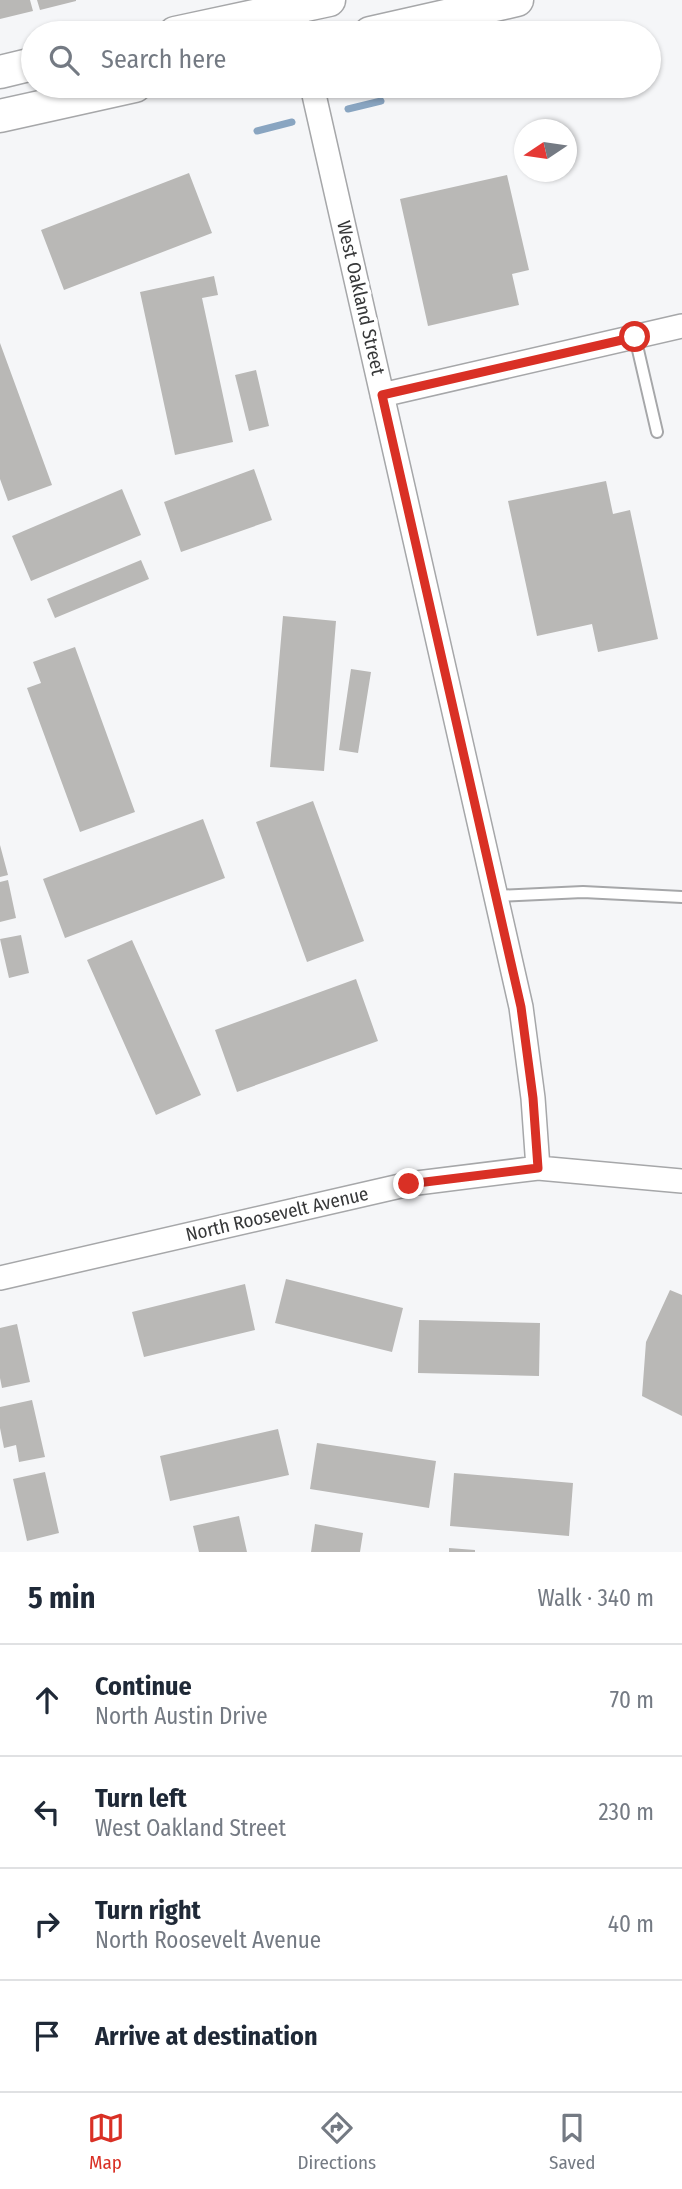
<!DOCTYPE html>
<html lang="en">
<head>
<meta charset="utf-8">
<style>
  body { margin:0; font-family:"Fira Sans Condensed",sans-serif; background:#f2f2f3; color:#1f2937 }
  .compass { position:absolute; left:514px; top:119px; width:63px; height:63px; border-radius:50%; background:#fff; box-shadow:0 2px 5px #0004; rotate:257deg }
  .stop { position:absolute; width:21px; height:21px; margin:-16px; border:5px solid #d93025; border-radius:50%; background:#fff }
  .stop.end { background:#d93025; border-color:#fff; box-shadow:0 2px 7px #0008 }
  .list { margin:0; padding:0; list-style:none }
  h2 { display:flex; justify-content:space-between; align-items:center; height:91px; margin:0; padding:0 28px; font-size:30px }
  h2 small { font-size:23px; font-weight:400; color:#747a83 }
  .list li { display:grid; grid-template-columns:46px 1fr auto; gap:21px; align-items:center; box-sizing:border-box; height:112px; padding:0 28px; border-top:2px solid #e0e1e3 }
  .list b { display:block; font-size:26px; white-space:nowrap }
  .list p { margin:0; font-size:23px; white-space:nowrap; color:#747a83 }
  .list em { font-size:23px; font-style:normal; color:#747a83 }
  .icon { flex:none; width:38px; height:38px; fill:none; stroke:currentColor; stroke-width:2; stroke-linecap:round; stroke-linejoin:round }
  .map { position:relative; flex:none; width:682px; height:1552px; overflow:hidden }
  .search { position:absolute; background:#fff; box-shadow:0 2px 5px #0004; left:21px; right:21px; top:21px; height:77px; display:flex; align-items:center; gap:18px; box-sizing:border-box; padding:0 24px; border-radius:38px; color:#747a83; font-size:26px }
  .sheet { height:539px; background:#fff }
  nav { display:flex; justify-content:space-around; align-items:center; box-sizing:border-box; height:98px; border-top:2px solid #e0e1e3; background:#fff; font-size:19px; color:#747a83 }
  nav a { display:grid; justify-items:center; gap:4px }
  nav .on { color:#d93025 }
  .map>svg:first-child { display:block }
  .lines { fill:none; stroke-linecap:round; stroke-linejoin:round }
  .stream { stroke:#89a5c1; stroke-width:7 }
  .building { fill:#b9b8b6 }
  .lane-casing { stroke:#a6a7a9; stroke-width:14 }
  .street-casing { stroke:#a6a7a9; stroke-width:26 }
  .secondary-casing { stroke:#a6a7a9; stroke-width:35 }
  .lane { stroke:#fff; stroke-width:10 }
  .street { stroke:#fff; stroke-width:23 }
  .secondary { stroke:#fff; stroke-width:32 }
  .route { stroke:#d93025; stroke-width:9 }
  .labels { text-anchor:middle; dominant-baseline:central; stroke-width:7; stroke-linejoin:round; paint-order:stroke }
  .street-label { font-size:19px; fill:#373839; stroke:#fff }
</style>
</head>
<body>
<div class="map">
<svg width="682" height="1552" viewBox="0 0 682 1552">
  <rect width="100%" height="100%" fill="#f5f6f8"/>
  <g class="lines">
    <path class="stream" d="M348,109l33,-8
      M257,131l35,-9"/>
  </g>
  <path class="building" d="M0,0h30l3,11 -33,8z
    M37,0h39v1l-36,9z
    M189,173l23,60 -148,57 -23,-60z
    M507,175l22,95 -17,4 7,31 -91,21 -28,-127z
    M214,276l4,19 -16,3 31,144 -58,13 -35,-163z
    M0,343l52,142 -44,16 -8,-22z
    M256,370l13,56 -20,5 -14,-56z
    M254,469l18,51 -91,32 -17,-50z
    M606,481l7,33 17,-4 28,129 -60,13 -6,-28 -55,12 -29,-135z
    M122,489l19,46 -110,46 -19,-45z
    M141,560l8,19 -94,39 -8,-19z
    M283,616l53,5 -12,150 -54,-4z
    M75,647l60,165 -55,20 -53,-144 14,-5 -8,-21z
    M351,669l20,3 -13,81 -19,-3z
    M313,801l51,140 -57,21 -51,-140z
    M203,819l22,59 -160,60 -22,-59z
    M0,845l8,30 -8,2z
    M8,880l8,38 -16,4v-40z
    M21,935l8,38 -20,5 -9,-39z
    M132,940l69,155 -45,20 -69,-155z
    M356,979l22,62 -141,51 -22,-62z
    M286,1279l117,29 -11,44 -117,-29z
    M245,1284l10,46 -111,27 -12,-45z
    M670,1290l12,5v121l-40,-20 4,-54z
    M419,1320l121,3 -1,53 -121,-3z
    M17,1324l13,58 -28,6 -2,-10v-50z
    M32,1400l13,57 -26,5 -3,-17 -12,3 -4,-20v-21z
    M278,1429l11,46 -119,26 -10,-45z
    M317,1443l119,18 -7,47 -119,-19z
    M45,1472l14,61 -32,8 -14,-62z
    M454,1473l119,10 -4,53 -119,-10z
    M239,1516l8,36h-48l-6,-26z
    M315,1524l48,9 -3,19h-49z
    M449,1548l26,2v2h-26z"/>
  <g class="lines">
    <defs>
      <path id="lane" d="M635,337l22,95
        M496,896l87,-4 99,5"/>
      <path id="street" d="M294,8l6,25
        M312,86l209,921 12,91 5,70
        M382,395l300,-69
        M0,1278l409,-94 129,-16 144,13"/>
      <path id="secondary" d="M175,33l154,-33
        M370,33l147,-33
        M0,72l33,-8
        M0,116l135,-30"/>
    </defs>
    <use href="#lane" class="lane-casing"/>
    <use href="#street" class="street-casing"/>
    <use href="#secondary" class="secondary-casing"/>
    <use href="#lane" class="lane"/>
    <use href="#street" class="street"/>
    <use href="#secondary" class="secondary"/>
  </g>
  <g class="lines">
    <path class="route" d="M409,1184l129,-16 -5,-70 -12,-91 -139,-612 253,-58"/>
  </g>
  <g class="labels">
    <g class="street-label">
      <text transform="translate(361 298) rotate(77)">West Oakland Street</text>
      <text transform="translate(277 1214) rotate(-13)">North Roosevelt Avenue</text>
    </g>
  </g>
</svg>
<svg class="compass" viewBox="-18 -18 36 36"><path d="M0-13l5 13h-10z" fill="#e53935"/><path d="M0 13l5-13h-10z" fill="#747a83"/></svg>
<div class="stop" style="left:635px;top:337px"></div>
<div class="stop end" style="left:409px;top:1184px"></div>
<div class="search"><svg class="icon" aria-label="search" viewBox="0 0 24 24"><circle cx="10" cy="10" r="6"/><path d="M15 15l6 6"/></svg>Search here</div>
</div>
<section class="sheet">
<h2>5 min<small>Walk · 340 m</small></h2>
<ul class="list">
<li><svg class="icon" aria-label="ahead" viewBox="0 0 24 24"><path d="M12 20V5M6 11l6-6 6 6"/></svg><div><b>Continue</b><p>North Austin Drive</p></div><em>70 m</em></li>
<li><svg class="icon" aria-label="left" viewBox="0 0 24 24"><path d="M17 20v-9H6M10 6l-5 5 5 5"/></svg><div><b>Turn left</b><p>West Oakland Street</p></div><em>230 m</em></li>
<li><svg class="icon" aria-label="right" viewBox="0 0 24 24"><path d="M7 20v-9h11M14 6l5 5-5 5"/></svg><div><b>Turn right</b><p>North Roosevelt Avenue</p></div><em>40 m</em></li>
<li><svg class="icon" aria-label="arrive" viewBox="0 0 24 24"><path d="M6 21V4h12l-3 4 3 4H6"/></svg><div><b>Arrive at destination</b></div></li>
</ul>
</section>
<nav>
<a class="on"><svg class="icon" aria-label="map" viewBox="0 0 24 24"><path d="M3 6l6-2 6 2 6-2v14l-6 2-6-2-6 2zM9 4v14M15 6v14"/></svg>Map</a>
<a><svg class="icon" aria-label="directions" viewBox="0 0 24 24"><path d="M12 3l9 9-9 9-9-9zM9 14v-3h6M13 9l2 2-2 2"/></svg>Directions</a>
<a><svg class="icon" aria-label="saved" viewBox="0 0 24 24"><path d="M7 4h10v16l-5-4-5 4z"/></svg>Saved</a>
</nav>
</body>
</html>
